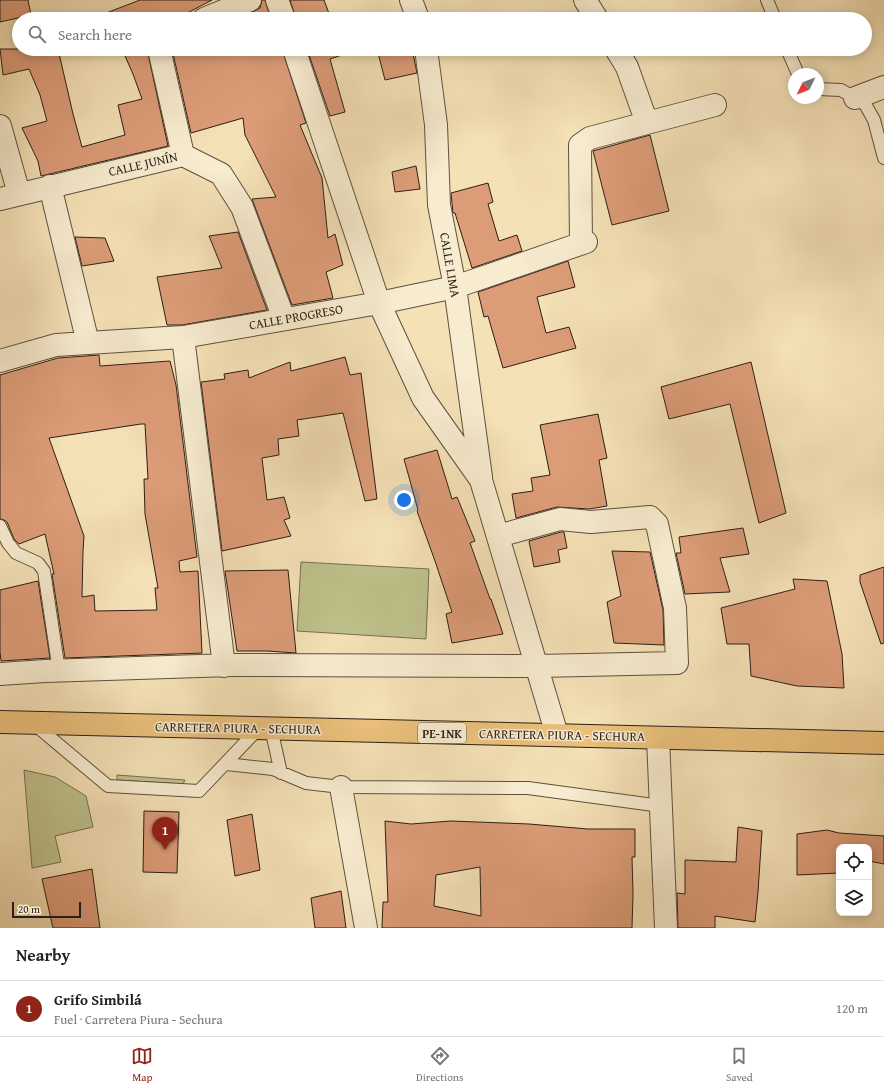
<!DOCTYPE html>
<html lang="en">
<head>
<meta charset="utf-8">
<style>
  body { margin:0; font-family:"Gentium Book Plus",serif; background:#f2f2f2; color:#222 }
  .controls { position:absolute; right:12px; bottom:12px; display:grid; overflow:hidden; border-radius:8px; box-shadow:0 2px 10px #0003 }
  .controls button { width:36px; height:36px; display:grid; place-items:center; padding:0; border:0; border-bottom:1px solid #e0e0e0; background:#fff; color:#222; font:20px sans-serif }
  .compass { position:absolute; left:788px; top:68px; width:36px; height:36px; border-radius:50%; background:#fff; box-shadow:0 2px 10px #0003; rotate:227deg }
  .scale { position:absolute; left:12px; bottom:10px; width:69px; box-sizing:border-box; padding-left:4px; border:2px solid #2b1f16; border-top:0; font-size:11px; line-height:14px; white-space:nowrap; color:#2b1f16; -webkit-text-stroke:3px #f8ecd0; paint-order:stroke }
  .you { position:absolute; left:404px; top:500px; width:14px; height:14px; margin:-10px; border:3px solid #fff; border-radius:50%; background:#1a73e8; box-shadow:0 0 0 6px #1a73e833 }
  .badge { display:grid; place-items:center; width:26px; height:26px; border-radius:50%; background:#8f2418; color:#fff; font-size:13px; font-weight:700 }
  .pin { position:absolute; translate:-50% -33px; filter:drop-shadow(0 1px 2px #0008) }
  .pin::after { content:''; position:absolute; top:21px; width:14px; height:12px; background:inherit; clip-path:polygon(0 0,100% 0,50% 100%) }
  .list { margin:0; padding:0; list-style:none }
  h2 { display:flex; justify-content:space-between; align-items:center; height:52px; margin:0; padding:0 16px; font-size:17px }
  h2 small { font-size:13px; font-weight:400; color:#767676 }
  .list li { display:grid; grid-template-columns:26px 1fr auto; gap:12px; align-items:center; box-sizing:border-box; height:56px; padding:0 16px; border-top:1px solid #e0e0e0 }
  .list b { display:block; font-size:15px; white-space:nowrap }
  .list p { margin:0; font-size:13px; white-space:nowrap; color:#767676 }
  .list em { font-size:13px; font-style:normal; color:#767676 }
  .icon { flex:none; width:22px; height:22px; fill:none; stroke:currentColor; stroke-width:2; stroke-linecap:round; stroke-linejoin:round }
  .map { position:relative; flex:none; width:884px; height:928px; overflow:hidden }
  .search { position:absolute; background:#fff; box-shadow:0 2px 10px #0003; left:12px; right:12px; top:12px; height:44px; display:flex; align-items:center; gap:10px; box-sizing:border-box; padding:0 14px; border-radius:22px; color:#767676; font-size:15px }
  .sheet { height:108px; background:#fff }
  nav { display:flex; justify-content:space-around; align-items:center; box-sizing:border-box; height:56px; border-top:1px solid #e0e0e0; background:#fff; font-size:11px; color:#767676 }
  nav a { display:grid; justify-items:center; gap:2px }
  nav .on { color:#8f2418 }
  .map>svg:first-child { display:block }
  .green { fill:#bfc28c; stroke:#757051 }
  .building { fill:#dc9c78; stroke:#2b1f16; fill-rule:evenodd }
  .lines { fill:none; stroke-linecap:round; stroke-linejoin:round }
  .lane-casing { stroke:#5e503e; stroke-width:14 }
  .street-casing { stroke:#5e503e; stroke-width:24 }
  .primary-casing { stroke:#2b1f16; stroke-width:24 }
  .lane { stroke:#f8ecd0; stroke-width:12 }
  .street { stroke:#f8ecd0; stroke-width:22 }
  .primary { stroke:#eac07b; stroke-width:22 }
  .labels { text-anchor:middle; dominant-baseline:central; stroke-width:3; stroke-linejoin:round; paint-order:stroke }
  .shield { fill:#f8ecd0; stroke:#685c4e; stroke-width:1 }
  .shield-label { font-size:12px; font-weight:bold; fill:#2b1f16 }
  .street-label { font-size:13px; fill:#2b1f16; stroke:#f8ecd0 }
</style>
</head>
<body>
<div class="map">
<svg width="884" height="928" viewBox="0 0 884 928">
  <rect width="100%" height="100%" fill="#f5e1b6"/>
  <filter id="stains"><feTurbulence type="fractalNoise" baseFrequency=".005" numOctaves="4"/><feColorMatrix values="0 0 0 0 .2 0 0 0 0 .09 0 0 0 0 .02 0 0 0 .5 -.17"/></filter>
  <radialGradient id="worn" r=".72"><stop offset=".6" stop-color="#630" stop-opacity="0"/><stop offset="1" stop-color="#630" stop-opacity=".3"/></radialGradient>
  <path class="green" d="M301,562l128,7 -3,70 -129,-8z
    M24,770l31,7 31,19 7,31 -38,9 6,26 -29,6z
    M117,775l68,5 -2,4 -66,-4z"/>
  <path class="building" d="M0,0h28l3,15 -31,7z
    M140,0h72l-36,19h-74l-1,-4z
    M262,0h3l6,19h-32l21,-11z
    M290,0h34l7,19h-35z
    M0,49h58l15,65 9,33 43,-12 -7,-30 24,-6 -9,-25 -11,-25h25l21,97 -127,30 -3,-15 -16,-33 25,-7 -7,-26 -11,-26 -26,6z
    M172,49h110l24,74 -6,2 22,53 6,60 7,-4 8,31 -17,7 7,26 -41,7 -40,-106 24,-2 -31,-62 -2,-17 -52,15z
    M307,49h33l2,6 -12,4 15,53 -15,4z
    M377,49h35l5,24 -32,7z
    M650,135l19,76 -57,14 -19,-74z
    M416,166l4,23 -25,3 -3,-20z
    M488,183l5,19 -5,2 11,37 18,-6 5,16 -50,17 -17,-55h-2l-2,-20z
    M238,232l29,78 -85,15h-15l-10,-48 65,-9 -13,-32z
    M75,237l30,1 9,23 -32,5z
    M568,261l7,26 -38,10 9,36 23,-6 7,21 -73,20 -15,-52 -4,1 -6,-25z
    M99,355l1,11 70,-5 6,24 21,172 -18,4 1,11 18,-1 4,82 -137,5 -13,-84h2l-9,-40 -26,10 -5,-5 -7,-17 -3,-2 -4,-1v-144l58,-17zM141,424h4l3,55h-4l1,35 13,74h-3l2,22 -62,1 -1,-16 -12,2 1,-46 1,-15 -35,-98z
    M345,357l5,18 11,-2 16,126 -12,2 -22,-88 -46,7 2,16 -21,3 1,16 -17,3 5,42 17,-3 6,21 -6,2 7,16 -69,15 -21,-169 24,-3 -1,-5 24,-4 1,8 41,-16 1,9z
    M751,362l35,151 -27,10 -29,-119 -61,15 -8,-32z
    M598,414l9,44 -8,2 8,46 -18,3 -32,-2 -41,11 -4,-24 21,-3 -2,-13 19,-3 -10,-50z
    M437,450l15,49 5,-2 18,44 -5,2 20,56h1l12,35 -51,9 -6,-29 6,-2 -17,-51 -18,-50 1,-1 -14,-51z
    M743,528l6,26 -29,4 10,34 -45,2 -9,-41h5l-2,-16z
    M561,532h3l3,16 -9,2 2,12 -26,5 -5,-26z
    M612,551l38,1 13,58 1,35 -50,-2 -7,-41 14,-6z
    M884,567v76l-3,1 -21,-62v-7z
    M288,570l8,83 -29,-2h-30l-12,-80z
    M793,579l34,2 15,73 2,34 -47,-2 -46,-10 -2,-32h-22l-6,-36 74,-19z
    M38,581l12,77 -49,3 -1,-9v-62z
    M144,811l35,1 -2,61 -34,-1z
    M252,814l8,56 -25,6 -8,-56z
    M385,821l26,3 40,-3 78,3 59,5h47v28h-3l1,37 -1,34h-250l1,-26h5zM480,867l1,49 -47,-10 2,-31z
    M738,827l24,4 -4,61 -3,30 -40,-6v12h-37l-1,-35 8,1v-34l51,2z
    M827,830l12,3 45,3v28l-15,-3v-14h-30v26l-42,2v-41z
    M92,869l8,59h-47l-11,-49z
    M341,891l5,37h-31l-4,-30z"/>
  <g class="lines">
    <defs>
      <path id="lane" d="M767,0l8,19
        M787,49l11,25
        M818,89l23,1 24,14 9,16 10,38
        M0,526l8,17 8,10 22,10 6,8 15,100
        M34,724l74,62 91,5 60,-63
        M271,728l10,45
        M226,764l47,5 33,14 35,4 187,1 133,18"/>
      <path id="street" d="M277,0l7,19
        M411,0l7,19
        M585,0l12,19
        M204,19l46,-19
        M159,49l24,106
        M294,49l85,254 44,95 58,82 76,255
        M426,49l10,76 3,80 16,82 26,190
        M616,49l11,18 20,56
        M855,98l29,-11
        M0,126l19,68
        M50,186l38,157
        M0,199l183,-44 38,19 21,33 42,112
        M581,243l-1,-98 10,-7 125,-33
        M183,337l41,329
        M0,361l56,-16 127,-8 196,-34 76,-16 131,-45
        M0,674l45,-3 186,-6 306,1 140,-3 -2,-55 -18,-84 -7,-7 -59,5 -31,-3 -62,17
        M658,738l8,190
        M341,787l25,141"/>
      <path id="primary" d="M0,722l884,21"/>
    </defs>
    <use href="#lane" class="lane-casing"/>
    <use href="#street" class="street-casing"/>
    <use href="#primary" class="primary-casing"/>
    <use href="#lane" class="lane"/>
    <use href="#street" class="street"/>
    <use href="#primary" class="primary"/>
  </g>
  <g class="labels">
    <rect class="shield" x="418" y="723" width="48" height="20" rx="3"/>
    <g class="shield-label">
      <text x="442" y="733">PE-1NK</text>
    </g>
    <g class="street-label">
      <text transform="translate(143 164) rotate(-13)">CALLE JUNÍN</text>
      <text transform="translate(450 265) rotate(80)">CALLE LIMA</text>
      <text transform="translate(296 317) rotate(-10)">CALLE PROGRESO</text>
      <text transform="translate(238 728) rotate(1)">CARRETERA PIURA - SECHURA</text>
      <text transform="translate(562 735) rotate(1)">CARRETERA PIURA - SECHURA</text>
    </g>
  </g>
  <rect width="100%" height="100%" filter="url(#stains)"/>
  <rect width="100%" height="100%" fill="url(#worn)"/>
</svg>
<div class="controls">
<button><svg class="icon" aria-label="locate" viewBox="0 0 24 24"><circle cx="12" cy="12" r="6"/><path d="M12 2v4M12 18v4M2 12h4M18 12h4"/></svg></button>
<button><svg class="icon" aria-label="layers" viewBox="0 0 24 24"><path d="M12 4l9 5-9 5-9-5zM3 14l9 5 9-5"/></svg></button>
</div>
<svg class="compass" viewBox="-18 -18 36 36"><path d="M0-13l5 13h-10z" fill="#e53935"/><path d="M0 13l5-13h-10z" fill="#767676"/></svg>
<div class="scale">20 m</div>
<div class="you"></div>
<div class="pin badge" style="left:165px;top:850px">1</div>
<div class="search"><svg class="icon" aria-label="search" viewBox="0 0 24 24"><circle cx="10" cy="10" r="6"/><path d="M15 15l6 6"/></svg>Search here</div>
</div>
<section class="sheet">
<h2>Nearby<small></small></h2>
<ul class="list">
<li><span class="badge">1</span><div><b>Grifo Simbilá</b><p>Fuel · Carretera Piura - Sechura</p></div><em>120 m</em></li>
</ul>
</section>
<nav>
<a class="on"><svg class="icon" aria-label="map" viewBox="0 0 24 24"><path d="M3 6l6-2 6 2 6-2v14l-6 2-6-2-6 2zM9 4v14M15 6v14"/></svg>Map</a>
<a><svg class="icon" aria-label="directions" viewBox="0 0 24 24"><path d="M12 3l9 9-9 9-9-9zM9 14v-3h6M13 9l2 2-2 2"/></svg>Directions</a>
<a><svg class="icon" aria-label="saved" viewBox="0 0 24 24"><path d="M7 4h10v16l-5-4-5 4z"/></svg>Saved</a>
</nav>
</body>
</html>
